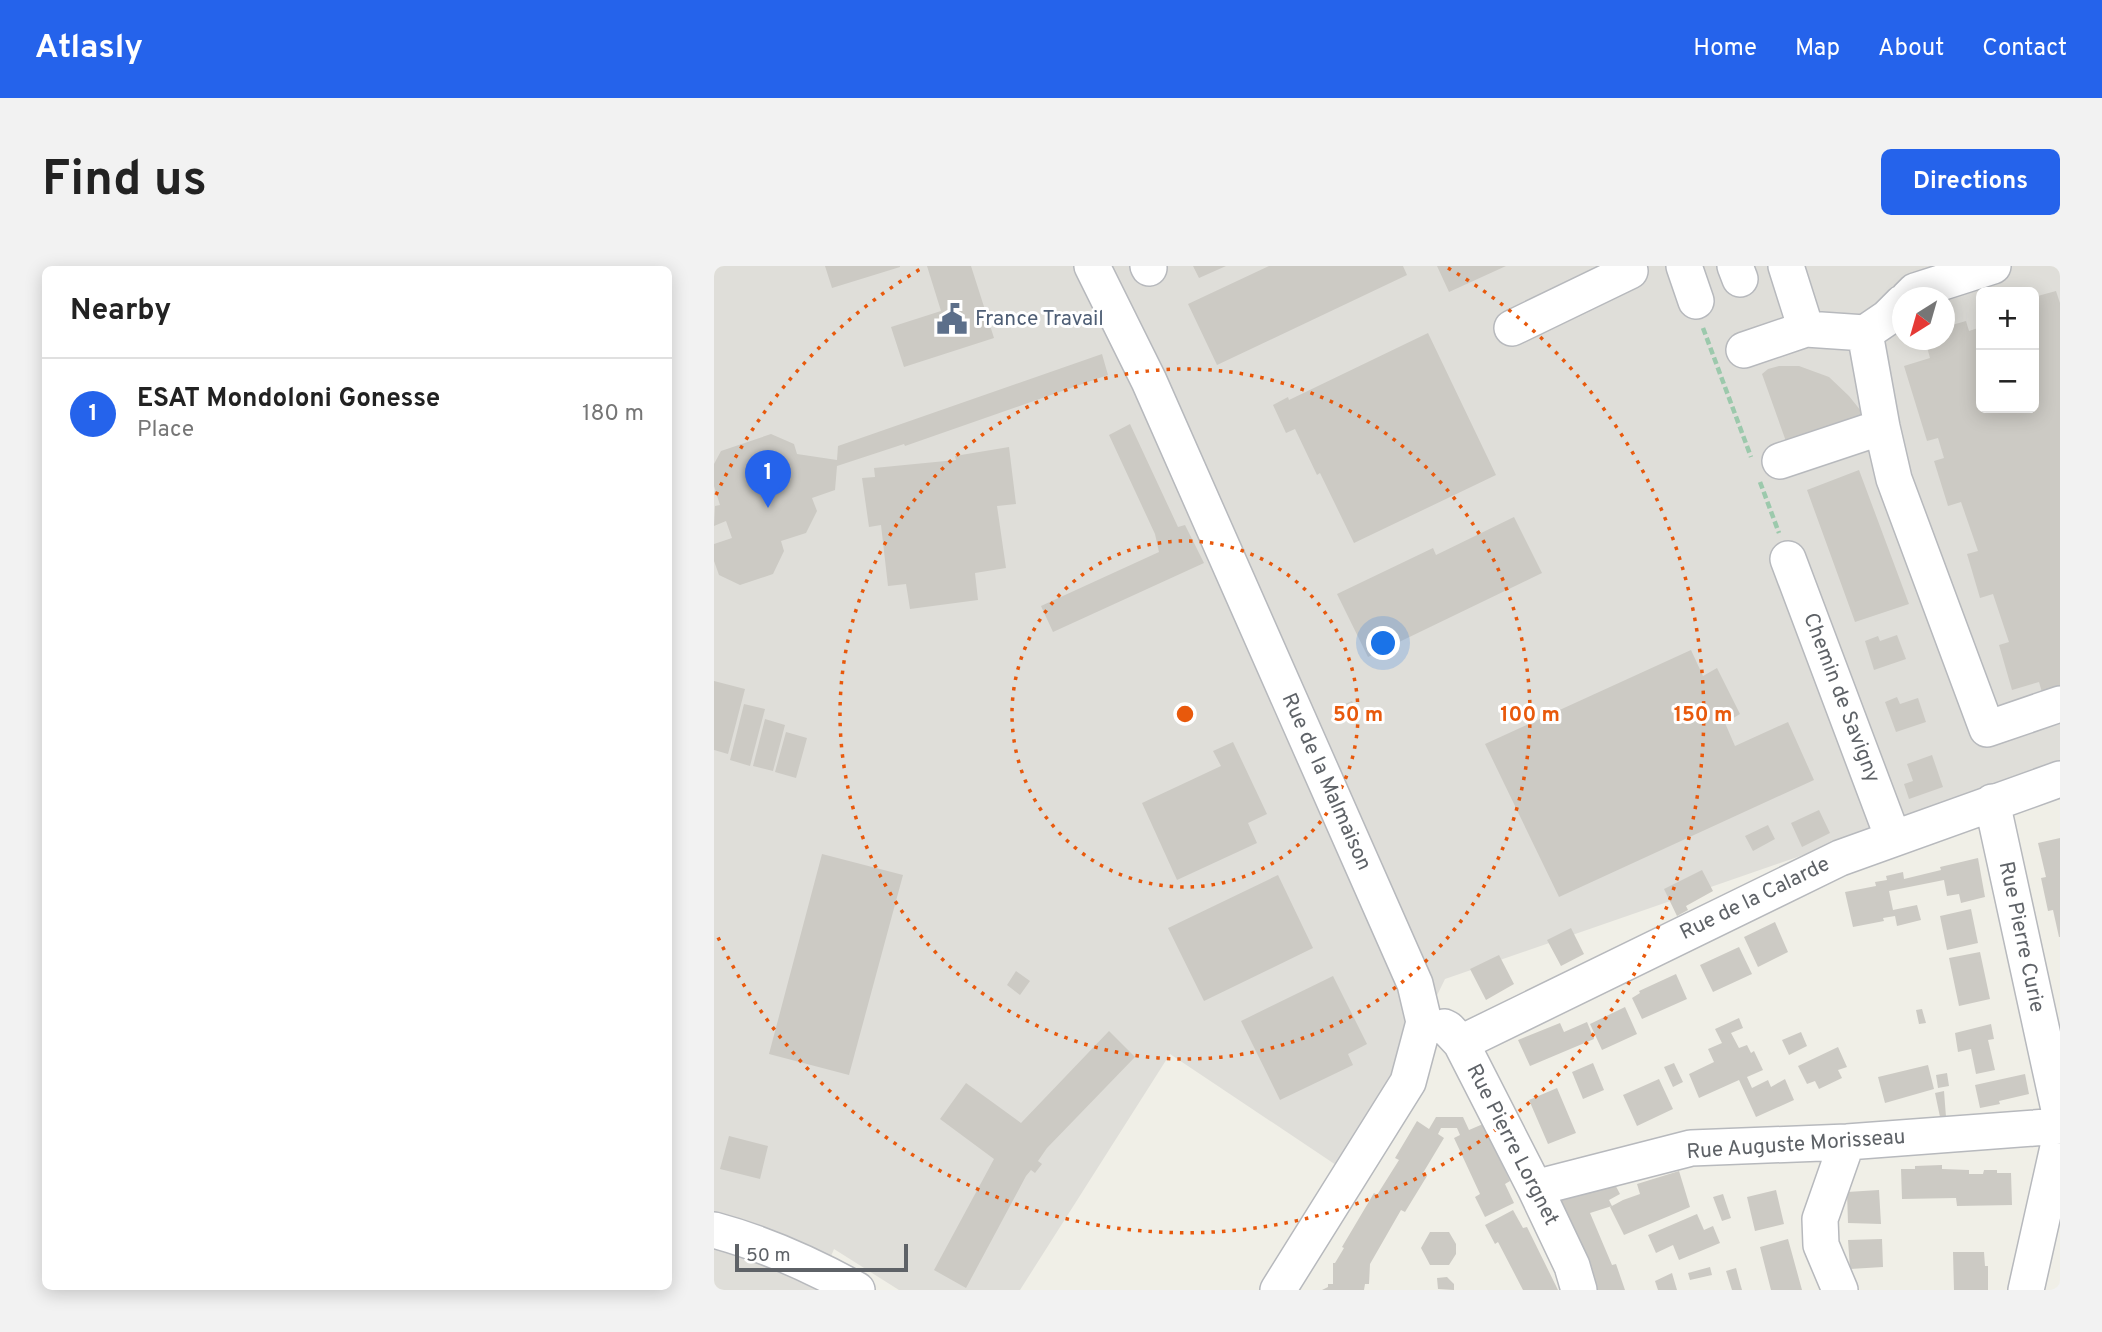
<!DOCTYPE html>
<html lang="en">
<head>
<meta charset="utf-8">
<style>
  body { margin:0; font-family:Overpass,sans-serif; background:#f2f2f2; color:#222 }
  .controls { position:absolute; right:21px; top:21px; display:grid; overflow:hidden; border-radius:10px; box-shadow:0 4px 18px #0003 }
  .controls button { width:63px; height:63px; display:grid; place-items:center; padding:0; border:0; border-bottom:2px solid #e0e0e0; background:#fff; color:#222; font:35px sans-serif }
  .compass { position:absolute; left:1178px; top:21px; width:63px; height:63px; border-radius:50%; background:#fff; box-shadow:0 4px 18px #0003; rotate:217deg }
  .scale { position:absolute; left:21px; bottom:18px; width:173px; box-sizing:border-box; padding-left:7px; border:4px solid #5e6267; border-top:0; font-size:19px; line-height:24px; white-space:nowrap; color:#5e6267; -webkit-text-stroke:5px #fff; paint-order:stroke }
  .you { position:absolute; left:670px; top:378px; width:24px; height:24px; margin:-18px; border:5px solid #fff; border-radius:50%; background:#1a73e8; box-shadow:0 0 0 10px #1a73e833 }
  .badge { display:grid; place-items:center; width:46px; height:46px; border-radius:50%; background:#2563eb; color:#fff; font-size:23px; font-weight:700 }
  .pin { position:absolute; translate:-50% -58px; filter:drop-shadow(0 2px 4px #0008) }
  .pin::after { content:''; position:absolute; top:37px; width:24px; height:21px; background:inherit; clip-path:polygon(0 0,100% 0,50% 100%) }
  .list { margin:0; padding:0; list-style:none }
  h2 { display:flex; justify-content:space-between; align-items:center; height:91px; margin:0; padding:0 28px; font-size:30px }
  h2 small { font-size:23px; font-weight:400; color:#767676 }
  .list li { display:grid; grid-template-columns:46px 1fr auto; gap:21px; align-items:center; box-sizing:border-box; height:112px; padding:0 28px; border-top:2px solid #e0e0e0 }
  .list b { display:block; font-size:26px; white-space:nowrap }
  .list p { margin:0; font-size:23px; white-space:nowrap; color:#767676 }
  .list em { font-size:23px; font-style:normal; color:#767676 }
  .map { position:relative; flex:none; width:1346px; height:1024px; overflow:hidden; border-radius:10px }
  header { display:flex; align-items:center; gap:42px; box-sizing:border-box; height:98px; padding:0 35px; background:#2563eb; color:#fff }
  header strong { font-size:33px }
  nav { display:flex; gap:38px; margin-inline-start:auto; font-size:24px }
  .intro { display:flex; align-items:center; justify-content:space-between; box-sizing:border-box; height:168px; padding:0 42px }
  h1 { margin:0; font-size:49px }
  .button { padding:18px 32px; border-radius:10px; background:#2563eb; color:#fff; font-size:24px; font-weight:700 }
  main { display:flex; gap:42px; padding:0 42px }
  aside { flex:1; background:#fff; border-radius:10px; box-shadow:0 4px 18px #0003 }
  .map>svg:first-child { display:block }
  .industrial { fill:#dfded9; fill-rule:evenodd }
  .building { fill:#cccac4 }
  .lines { fill:none; stroke-linecap:round; stroke-linejoin:round }
  .minor-casing { stroke:#b7b9bd; stroke-width:38 }
  .path { stroke:#9cc9ac; stroke-width:4.5; stroke-dasharray:7 3.5; stroke-linecap:butt }
  .minor { stroke:#fff; stroke-width:35 }
  .ring { fill:none; stroke:#e8590c; stroke-width:3.5; stroke-dasharray:3.5 7 }
  .labels { text-anchor:middle; dominant-baseline:central; stroke-width:6; stroke-linejoin:round; paint-order:stroke }
  .service-label { font-size:21px; fill:#4e5e75; stroke:#fff; text-anchor:start }
  .street-label { font-size:21px; fill:#5e6267; stroke:#fff }
  .centre { fill:#e8590c; stroke:#fff; stroke-width:3.5 }
  .ring-label { font-size:21px; text-anchor:middle; font-weight:bold; fill:#e8590c; stroke:#fff; stroke-width:6; stroke-linejoin:round; paint-order:stroke }
</style>
</head>
<body>
<header>
<strong>Atlasly</strong>
<nav><a>Home</a><a>Map</a><a>About</a><a>Contact</a></nav>
</header>
<div class="intro"><h1>Find us</h1><a class="button">Directions</a></div>
<main>
<aside>
<h2>Nearby<small></small></h2>
<ul class="list">
<li><span class="badge">1</span><div><b>ESAT Mondoloni Gonesse</b><p>Place</p></div><em>180 m</em></li>
</ul>
</aside>
<div class="map">
<svg width="1346" height="1024" viewBox="0 0 1346 1024">
  <rect width="100%" height="100%" fill="#f0efe7"/>
  <path class="industrial" d="M0,0h1346v500l-615,213 -21,43 -88,143 -166,-111 -150,236h-121l-65,-41 -17,41h-103zM1267,26h53v116h-53zM1188,32h42v42h-42z"/>
  <path class="building" d="M111,0h75v1l-68,21z
    M213,0h44l23,72 -90,29 -13,-40 50,-16z
    M479,0h33l-27,12z
    M555,0h134l4,9 -190,90 -29,-61z
    M723,0h69l-57,26z
    M1342,25l4,12v398l-14,5 -7,-24 -27,8 -13,-45 10,-3 -16,-48 -13,4 -13,-44 11,-3 -17,-49 -13,4 -14,-45 10,-3 -6,-20 -11,3 -23,-75 26,-8 -5,-18h20v-13l21,-6 3,10 12,-4v81h53v-111z
    M714,67l68,142 -142,68 -34,-70 -3,2 -22,-46 -9,4 -13,-28 15,-8 1,3z
    M388,88l6,21 -203,71 -1,-2 -67,22 -2,24 -23,8 5,13 -11,22 -25,8 3,10 -11,23 -33,11 -21,-10 -5,-14v-17l18,-6 -6,-17 -12,5 1,-20 5,-1 -6,-19v-22l7,-13 50,-17 23,10 3,10 40,6 1,-14z
    M1065,100h20l30,11 20,19 12,15 2,8 -75,28 -26,-73 6,-5z
    M416,158l48,103 7,-2 19,38 -151,69 -12,-26 118,-54 -4,-18 -46,-99z
    M295,181l7,57 -19,2 9,62 -31,5 3,27 -68,9 -4,-25 -18,2 -7,-61 -12,2 -7,-49 13,-1 -1,-9 82,-8 -1,-4z
    M1145,204l50,134 -54,18 -48,-132z
    M800,251l28,56 -174,84 -31,-63 96,-46 3,7z
    M1183,369l9,24 -32,11 -9,-29 13,-5 2,5z
    M977,384l12,26 14,-8 23,46 -15,9 10,23 53,-24 26,58 -255,117 -74,-153z
    M0,415l31,8 -17,65 -14,-4z
    M1183,431l3,7 18,-6 8,24 -30,10 -11,-30z
    M638,435l6,13 -12,6 -6,-14z
    M30,438l21,5 -15,57 -20,-6z
    M51,453l20,6 -12,46 -20,-5z
    M72,466l21,6 -11,40 -21,-6z
    M519,476l34,72 -19,9 9,20 -80,37 -35,-77 79,-37 -8,-15z
    M1218,489l11,32 -34,12 -5,-15 9,-3 -6,-17z
    M1105,544l11,23 -28,14 -11,-24z
    M1054,559l7,14 -22,12 -8,-15z
    M1346,572v99h-1l-6,-27 -5,1 -7,-33 5,-1 -8,-34z
    M108,588l81,21 -54,200 -80,-21z
    M1264,592l7,39 -24,6 -2,-9 -12,2 -3,-16 -55,11 4,19 24,-5 4,15 -24,6 -2,-10 -12,2 1,3 -31,6 -8,-35 31,-6 -1,-4 12,-2 -1,-4 17,-4 1,7 37,-9 -1,-3z
    M988,604l11,21 -27,15 2,4 -11,6 -13,-27z
    M564,609l35,73 -109,53 -36,-73z
    M1257,643l7,34 -31,7 -7,-34z
    M1061,656l13,30 -30,15 -14,-30z
    M857,662l13,26 -23,12 -14,-26z
    M1025,681l13,27 -39,18 -13,-27z
    M1266,686l10,47 -31,7 -10,-48z
    M785,689l15,29 -28,16 -16,-31z
    M302,705l14,10 -10,14 -13,-10z
    M962,708l11,25 -45,20 -10,-21 8,-5 -1,-2z
    M619,710l34,68 -19,10 5,11 -73,35 -39,-79z
    M911,741l12,27 -35,16 -12,-26z
    M1208,743l4,14 -7,1 -3,-14z
    M1025,752l4,10 -12,5 8,15 8,-3 4,8 3,-2 9,19 -16,7 5,11 16,-8 3,7 14,-8 9,21 -38,17 -17,-37 -40,18 -10,-24 25,-12 -6,-13 14,-6 -7,-14z
    M873,756l7,17 -64,27 -12,-26 42,-17 4,9z
    M1277,758l3,15 -6,1 7,30 -19,4 -5,-25 -13,3 -3,-19z
    M395,765l26,26 -88,91 -9,13 4,3 -7,9 -4,-3 -5,6 -60,112 -32,-18 60,-111 -54,-40 26,-36 55,40z
    M1087,766l6,14 -18,9 -7,-15z
    M1124,781l9,20 -9,3 4,8 -23,11 -4,-8 -8,3 -9,-18z
    M879,797l11,27 -21,9 -11,-27z
    M960,797l9,19 -10,5 -9,-20z
    M1214,799l6,24 -49,14 -7,-26z
    M1233,807l2,13 -11,2 -2,-13z
    M1311,808l4,20 -30,7 1,3 -20,4 -5,-23z
    M945,813l14,30 -36,17 -14,-31z
    M843,822l19,45 -28,11 -19,-44z
    M1230,825l2,26h-6l-5,-24z
    M722,851h27l6,13 14,-6 27,57 -5,3 9,19 -29,14 -10,-20 5,-3 -26,-56 6,-3 -3,-7h-16l-3,6 6,4 -21,35 4,3 -22,36 -4,-2 -31,54 -1,20h-4l-1,6h-42l6,-3v-3h5v-21h2l9,-15 -2,-1 32,-54 3,2 22,-35 -4,-2 22,-37 12,8z
    M15,870l39,10 -8,33 -40,-10z
    M1228,899v4l27,1v4h14l1,-4h13v3h14l1,32 -55,1 -1,-8 -54,1 -1,-30h14v-3z
    M965,905l11,36 -66,28 -14,-28 13,-7 17,-6 -3,-10z
    M897,911l9,17 -11,6 3,6 -22,7 22,52 4,-1 9,26h-34l-37,-95z
    M1062,924l8,34 -29,7 -8,-34z
    M1165,924l2,34 -33,-1 -1,-31z
    M1009,928l8,24 -9,3 -9,-24z
    M799,944l10,18 4,-1 31,63h-35l-25,-48 -3,2 -10,-19z
    M983,948l7,16 9,-4 7,17 -41,17 -6,-15 -17,8 -8,-18z
    M716,966h19l7,12v10l-7,11h-19l-9,-17z
    M1074,973l14,51h-31l-11,-43z
    M1168,973l1,28 -33,2 -2,-29z
    M1239,986h31l1,14h3v24h-34z
    M996,1001l2,8 -22,5 -2,-7z
    M1022,1002l4,15 2,7h-10l-6,-19z
    M958,1007l5,17h-19l-3,-9z
    M733,1011l7,7v6l-16,-1 -1,-11z"/>
  <g class="lines">
    <defs>
      <path id="minor" d="M378,0l57,115 266,603 9,38 -16,60 -130,208
        M434,0l1,2
        M970,0l12,35
        M1021,0l5,13
        M1072,0l20,63 59,4
        M1194,32l7,-7 78,-25
        M1188,37l-15,15 -22,15 17,94 12,52 93,250 73,-25
        M798,62l118,-57 -2,-5
        M1030,84l62,-21
        M1066,195l102,-34
        M1074,293l105,279
        M1278,536l68,312
        M730,761l4,2 13,14 74,145 37,78 7,24
        M747,777l379,-185 220,-79
        M821,922l156,-40 156,-6 213,-16
        M0,964c52,14 96,34 143,60
        M1126,1024l-19,-45 -1,-26 27,-77
        M1312,1024l34,-152"/>
    </defs>
    <use href="#minor" class="minor-casing"/>
    <path class="path" d="M989,62l48,129
      M1046,216l19,51"/>
    <use href="#minor" class="minor"/>
  </g>
  <g class="ring">
    <circle cx="471" cy="448" r="173"/>
    <circle cx="471" cy="448" r="345"/>
    <path d="M2 229A518 518 0 0 1 208 2M734 2A518 518 0 1 1 2 667"/>
  </g>
  <defs>
    <symbol id="civic-bare" viewBox="-9 -9 18 18"><path d="M-.6-6.5H3V-4.5H.6V-3L4-1V1h2V6H-6V1h2V-1L-.6-3ZM-1.2 2.5V6h2.4V2.5Z" fill="#5c6f8a" stroke="#fff" stroke-width="2.5" paint-order="stroke"/></symbol>
  </defs>
  <g fill-rule="evenodd">
    <use href="#civic-bare" x="216" y="31" width="44" height="44"/>
  </g>
  <g class="labels">
    <g class="service-label">
      <text x="261" y="53">France Travail</text>
    </g>
    <g class="street-label">
      <text transform="translate(1127 432) rotate(69)">Chemin de Savigny</text>
      <text transform="translate(612 516) rotate(66)">Rue de la Malmaison</text>
      <text transform="translate(1041 633) rotate(-26)">Rue de la Calarde</text>
      <text transform="translate(1307 671) rotate(78)">Rue Pierre Curie</text>
      <text transform="translate(798 879) rotate(63)">Rue Pierre Lorgnet</text>
      <text transform="translate(1082 879) rotate(-4)">Rue Auguste Morisseau</text>
    </g>
  </g>
  <circle cx="471" cy="448" r="10" class="centre"/>
  <g class="ring-label">
    <text x="644" y="455">50 m</text>
    <text x="816" y="455">100 m</text>
    <text x="989" y="455">150 m</text>
  </g>
</svg>
<div class="controls">
<button>+</button>
<button>−</button>
</div>
<svg class="compass" viewBox="-18 -18 36 36"><path d="M0-13l5 13h-10z" fill="#e53935"/><path d="M0 13l5-13h-10z" fill="#767676"/></svg>
<div class="scale">50 m</div>
<div class="you"></div>
<div class="pin badge" style="left:54px;top:242px">1</div>
</div>
</main>
</body>
</html>
